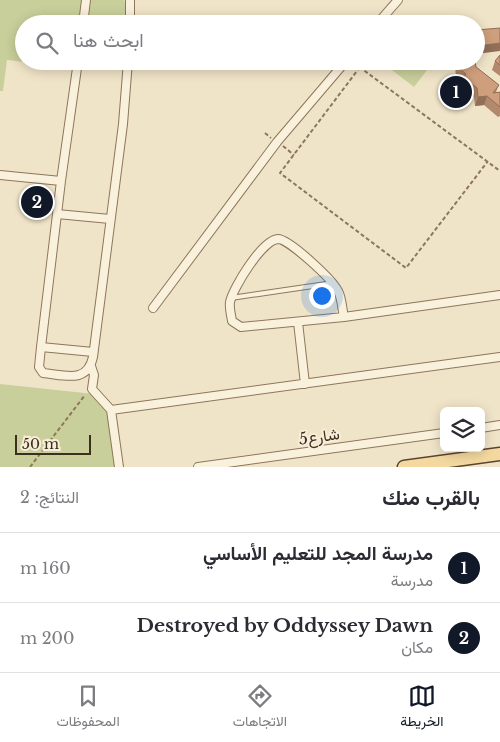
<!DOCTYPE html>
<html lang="ar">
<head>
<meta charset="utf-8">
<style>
  body { margin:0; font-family:"Libre Baskerville",Vazirmatn,serif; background:#f7f7f7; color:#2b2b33; direction:rtl }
  .controls { position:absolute; right:15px; bottom:15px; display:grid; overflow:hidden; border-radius:8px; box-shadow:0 2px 12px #0003 }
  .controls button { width:45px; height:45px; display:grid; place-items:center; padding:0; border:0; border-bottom:1px solid #e1e1e2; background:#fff; color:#2b2b33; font:25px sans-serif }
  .scale { position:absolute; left:15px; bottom:12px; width:76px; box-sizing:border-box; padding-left:5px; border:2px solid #3d2e20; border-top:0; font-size:14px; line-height:18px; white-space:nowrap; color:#3d2e20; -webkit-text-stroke:4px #f7eed8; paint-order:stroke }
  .you { position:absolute; left:321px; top:295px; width:18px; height:18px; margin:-12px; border:4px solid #fff; border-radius:50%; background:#1a73e8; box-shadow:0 0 0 8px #1a73e833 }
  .badge { display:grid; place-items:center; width:32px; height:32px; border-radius:50%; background:#111827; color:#fff; font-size:16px; font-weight:700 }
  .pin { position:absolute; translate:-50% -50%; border:2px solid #fff; box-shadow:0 1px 5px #0006 }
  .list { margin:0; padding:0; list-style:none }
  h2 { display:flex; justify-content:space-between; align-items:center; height:65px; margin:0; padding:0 20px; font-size:21px }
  h2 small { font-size:16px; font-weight:400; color:#7c7c81 }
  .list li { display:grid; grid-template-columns:32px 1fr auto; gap:15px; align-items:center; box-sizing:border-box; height:70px; padding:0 20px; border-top:1px solid #e1e1e2 }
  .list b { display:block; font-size:19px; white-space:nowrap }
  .list p { margin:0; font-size:16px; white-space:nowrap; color:#7c7c81 }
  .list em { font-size:16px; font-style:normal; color:#7c7c81 }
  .icon { flex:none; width:28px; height:28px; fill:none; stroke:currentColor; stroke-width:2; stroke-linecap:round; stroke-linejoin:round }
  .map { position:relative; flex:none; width:500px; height:467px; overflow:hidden; direction:ltr }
  .search { position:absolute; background:#fff; box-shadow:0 2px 12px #0003; left:15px; right:15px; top:15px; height:55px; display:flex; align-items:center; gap:12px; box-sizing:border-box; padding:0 18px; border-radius:28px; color:#7c7c81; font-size:19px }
  .sheet { height:205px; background:#fff }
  nav { display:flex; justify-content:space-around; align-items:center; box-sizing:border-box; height:70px; border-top:1px solid #e1e1e2; background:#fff; font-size:14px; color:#7c7c81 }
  nav a { display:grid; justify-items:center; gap:2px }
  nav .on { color:#111827 }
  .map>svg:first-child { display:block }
  .green { fill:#c9cf9b }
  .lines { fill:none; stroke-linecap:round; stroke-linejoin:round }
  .service-casing { stroke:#8d765c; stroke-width:6 }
  .minor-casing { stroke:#8d765c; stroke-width:10 }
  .primary-casing { stroke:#5b4430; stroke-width:15 }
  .path { stroke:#8d765c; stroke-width:2; stroke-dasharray:4 2.5; stroke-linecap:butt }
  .service { stroke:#faf1dc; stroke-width:4 }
  .minor { stroke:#faf1dc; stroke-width:8 }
  .primary { stroke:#f3d9a0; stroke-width:12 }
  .wall { fill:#b2896c }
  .shaded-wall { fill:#916f58 }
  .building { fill:#cf9f7d; stroke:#916f58 }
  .labels { text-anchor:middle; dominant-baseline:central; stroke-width:4; stroke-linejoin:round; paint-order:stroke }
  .street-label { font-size:16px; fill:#3d2e20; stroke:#f7eed8 }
</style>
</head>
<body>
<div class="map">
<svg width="500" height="467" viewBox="0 0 500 467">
  <rect width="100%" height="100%" fill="#f0e4c8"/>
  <path class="green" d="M0,0h124l2,5 -2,16 -50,-6 -1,9h-49v37h45l-1,6 -61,-7 -4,31h-3z
    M384,61h50l-20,26 -30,-23z
    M0,384l94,10 13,12 8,59 -1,2h-114z"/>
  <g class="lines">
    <defs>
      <path id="service" d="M231,298l102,-15"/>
      <path id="minor" d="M130,0v24
        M83,24l3,-24
        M377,24l21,-24
        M0,175l61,6
        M57,214l53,5
        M153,308l124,-166 69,-81
        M344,317c-2,-8 -2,-19 -6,-26 -5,-11 -49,-52 -60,-52 -16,1 -45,49 -48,63 -1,6 1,12 2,19l9,6 103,-10 156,-22
        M298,322l7,62
        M41,347l20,-166 17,-120
        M93,352l-52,-5 -2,20 4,6c22,2 44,11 50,-16l30,-233 5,-63
        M91,366l3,9 -2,14 19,21 8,57
        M111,410l389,-53
        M481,428l19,-3
        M198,467l246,-34"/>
      <path id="primary" d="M404,467l96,-13"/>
    </defs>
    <use href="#service" class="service-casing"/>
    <use href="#minor" class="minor-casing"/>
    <use href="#primary" class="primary-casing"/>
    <path class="path" d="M354,63l146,108
      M360,67l-80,106 126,95 82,-107
      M265,133l6,5
      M283,146l11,9
      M30,467l55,-72"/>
    <use href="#service" class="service"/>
    <use href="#minor" class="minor"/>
    <use href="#primary" class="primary"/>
  </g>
  <path class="wall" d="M500,55v21l-8,-6 3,-9z
    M452,61h23l1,6 23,18 -3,7h4v24l-2,1 -14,-12 -9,1 -1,-9 -14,-11 2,-4 -6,-4 -1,-14z"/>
  <path class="shaded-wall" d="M500,43v8l-24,3v-6l2,-2z
    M487,96l-3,9 -9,1 3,-9z"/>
  <path class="building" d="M500,28v15l-22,3 -2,2v-18z
    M500,55v10l-5,-4z
    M459,61h16l1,6 23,18 -6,8 7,-1v15l-13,-11 -9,1 -1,-9 -14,-10 3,-4 -6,-5z"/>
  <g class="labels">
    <g class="street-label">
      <text transform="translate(319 436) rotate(-8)">شارع5</text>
    </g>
  </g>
</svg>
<div class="controls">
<button><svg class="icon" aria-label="layers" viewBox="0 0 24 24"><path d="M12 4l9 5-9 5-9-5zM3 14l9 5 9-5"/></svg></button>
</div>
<div class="scale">50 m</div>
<div class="you"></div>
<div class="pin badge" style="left:456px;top:92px">1</div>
<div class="pin badge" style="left:37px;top:202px">2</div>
<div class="search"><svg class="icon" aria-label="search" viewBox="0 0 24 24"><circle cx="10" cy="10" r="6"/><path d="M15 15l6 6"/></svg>ابحث هنا</div>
</div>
<section class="sheet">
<h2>بالقرب منك<small>النتائج: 2</small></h2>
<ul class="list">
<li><span class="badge">1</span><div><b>مدرسة المجد للتعليم الأساسي</b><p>مدرسة</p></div><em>160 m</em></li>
<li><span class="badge">2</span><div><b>Destroyed by Oddyssey Dawn</b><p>مكان</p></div><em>200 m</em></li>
</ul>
</section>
<nav>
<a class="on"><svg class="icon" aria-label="map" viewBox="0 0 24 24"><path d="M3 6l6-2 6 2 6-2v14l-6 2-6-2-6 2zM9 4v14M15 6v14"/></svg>الخريطة</a>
<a><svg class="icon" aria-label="directions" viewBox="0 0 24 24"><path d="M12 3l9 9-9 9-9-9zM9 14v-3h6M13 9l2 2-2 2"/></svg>الاتجاهات</a>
<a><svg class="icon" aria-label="saved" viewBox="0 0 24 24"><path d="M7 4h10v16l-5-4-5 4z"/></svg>المحفوظات</a>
</nav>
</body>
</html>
